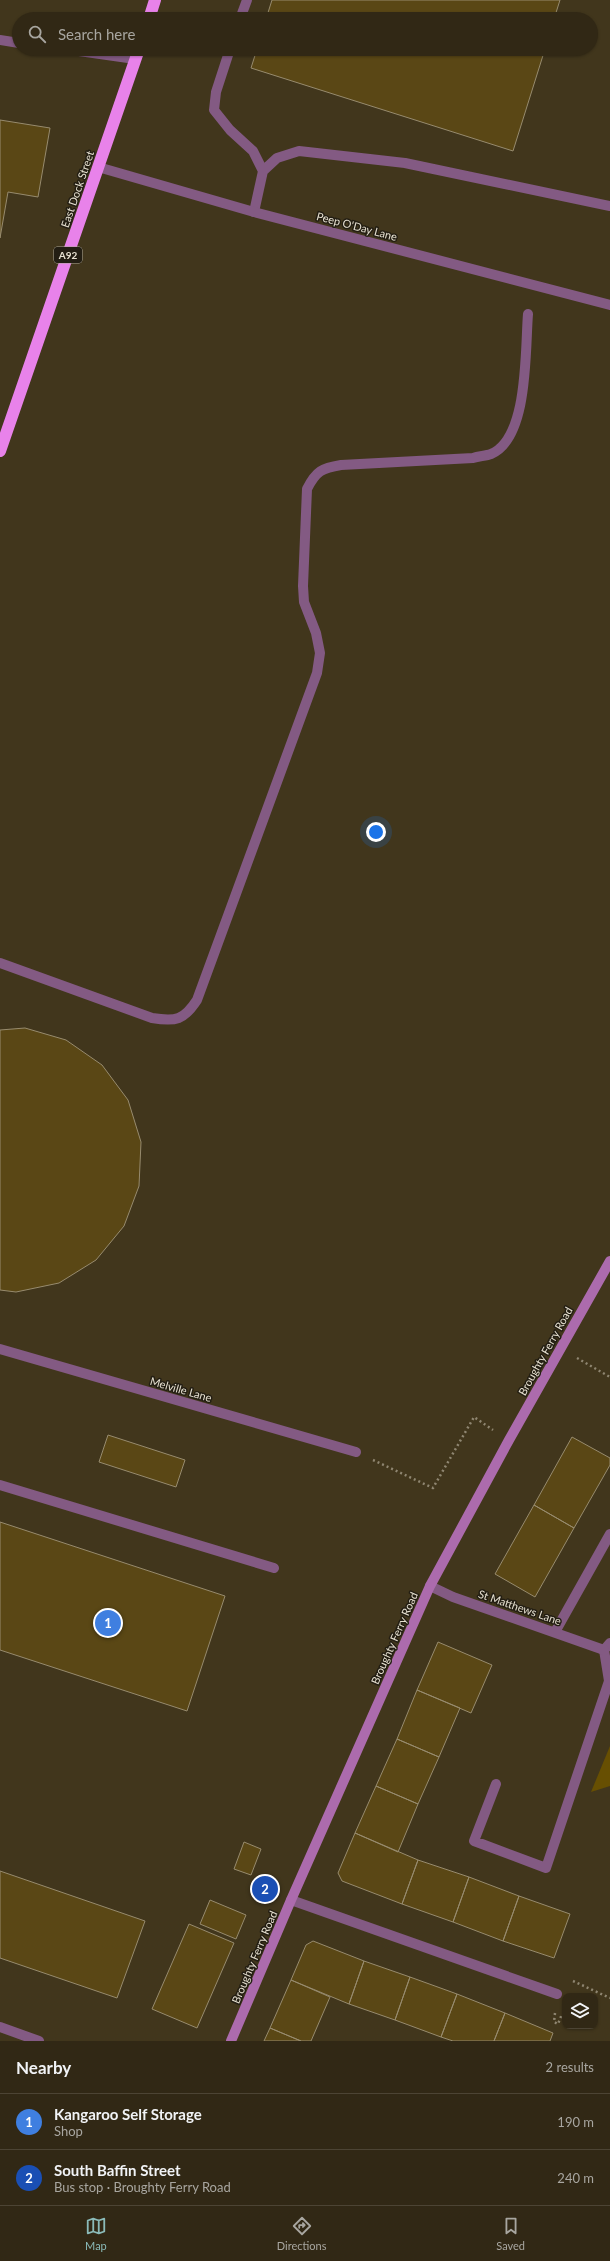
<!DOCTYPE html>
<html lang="en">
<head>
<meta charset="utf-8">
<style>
  body { margin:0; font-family:Lato,sans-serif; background:#3d3422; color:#f1f3f6 }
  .controls { position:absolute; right:12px; bottom:12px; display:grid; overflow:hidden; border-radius:8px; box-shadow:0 1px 3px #0004 }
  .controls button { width:36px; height:36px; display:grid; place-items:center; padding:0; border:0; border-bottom:1px solid #4c4434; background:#312815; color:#f1f3f6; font:20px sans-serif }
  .you { position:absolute; left:376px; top:832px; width:14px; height:14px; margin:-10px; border:3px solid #fff; border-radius:50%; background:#1a73e8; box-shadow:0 0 0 6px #1a73e833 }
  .badge { display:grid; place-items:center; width:26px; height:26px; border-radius:50%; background:#8bbbb9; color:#fff; font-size:13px; font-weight:700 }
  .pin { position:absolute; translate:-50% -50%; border:2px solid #fff; box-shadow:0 1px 4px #0006 }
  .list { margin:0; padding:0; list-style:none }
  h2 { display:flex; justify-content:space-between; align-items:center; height:52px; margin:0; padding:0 16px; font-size:17px }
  h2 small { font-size:13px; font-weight:400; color:#a8a6a0 }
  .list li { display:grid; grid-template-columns:26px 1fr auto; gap:12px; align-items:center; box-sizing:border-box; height:56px; padding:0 16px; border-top:1px solid #4c4434 }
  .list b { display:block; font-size:15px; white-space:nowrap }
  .list p { margin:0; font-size:13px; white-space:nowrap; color:#a8a6a0 }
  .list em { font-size:13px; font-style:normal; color:#a8a6a0 }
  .icon { flex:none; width:22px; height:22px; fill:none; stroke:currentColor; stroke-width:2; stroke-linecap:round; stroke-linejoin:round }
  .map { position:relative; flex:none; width:610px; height:2041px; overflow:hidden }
  .search { position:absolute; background:#312815; box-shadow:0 1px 3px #0004; left:12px; right:12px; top:12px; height:44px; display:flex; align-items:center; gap:10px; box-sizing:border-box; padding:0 14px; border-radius:22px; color:#a8a6a0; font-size:15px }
  .sheet { height:164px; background:#312815 }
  nav { display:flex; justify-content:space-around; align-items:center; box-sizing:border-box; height:56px; border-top:1px solid #4c4434; background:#312815; font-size:11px; color:#a8a6a0 }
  nav a { display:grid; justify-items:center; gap:2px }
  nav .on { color:#8bbbb9 }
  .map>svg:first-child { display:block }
  .green { fill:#674f02 }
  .building { fill:#5a4715; stroke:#978b6e }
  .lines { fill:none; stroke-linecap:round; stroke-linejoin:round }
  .path { stroke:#8f8671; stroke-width:2.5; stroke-dasharray:2 3; stroke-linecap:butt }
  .lane { stroke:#835a83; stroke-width:10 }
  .street { stroke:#835a83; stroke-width:10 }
  .secondary { stroke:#ac6bad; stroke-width:10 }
  .highway { stroke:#e882ea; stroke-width:12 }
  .labels { text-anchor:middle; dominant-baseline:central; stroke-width:3; stroke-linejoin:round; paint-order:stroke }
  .shield { fill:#231e13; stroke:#aca698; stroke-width:1 }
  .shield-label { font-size:10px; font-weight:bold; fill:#e7e1d1 }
  .street-label { font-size:11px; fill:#e7e1d1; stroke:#231e13 }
</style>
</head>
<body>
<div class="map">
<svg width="610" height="2041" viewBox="0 0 610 2041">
  <rect width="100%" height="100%" fill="#41361c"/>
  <path class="green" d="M610,1746v40l-19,6z"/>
  <path class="building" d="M272,0h288l-6,19h-288z
    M257,49h288l-32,102 -262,-83z
    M0,120l50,8 -12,69 -30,-5 -8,46z
    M25,1028l41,12 36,25 26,35 13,42 -2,44 -15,40 -28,34 -37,23 -43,9 -16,-2v-260z
    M108,1435l77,25 -9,27 -77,-25z
    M572,1437l38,21v7l-36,63 -40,-23z
    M534,1505l40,23 -39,69 -40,-23z
    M0,1522l225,74 -38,115 -187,-61z
    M438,1642l54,23 -21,48 -54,-23z
    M417,1690l43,18 -21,49 -42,-18z
    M397,1739l42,18 -21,47 -42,-18z
    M376,1786l42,18 -20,48 -43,-19z
    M355,1833l63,27 -16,44 -60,-23 -4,-8z
    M244,1842l17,7 -10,26 -17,-6z
    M418,1860l51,17 -16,45 -51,-18z
    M0,1871l145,50 -28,77 -117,-40z
    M469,1877l50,19 -16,45 -50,-19z
    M519,1896l51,18 -16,44 -51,-17z
    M210,1900l36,15 -10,24 -36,-15z
    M189,1924l45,19 -37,85 -45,-19z
    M313,1941l51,20 -15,43 -58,-24 15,-35z
    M364,1961l46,16 -15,43 -46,-16z
    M410,1977l47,17 -16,43 -46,-17z
    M291,1980l39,17 -19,44h-10l-31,-13z
    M457,1994l48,19 -11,28h-41l-12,-4z
    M505,2013l48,20 -3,8h-56z
    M270,2028l31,13h-37z"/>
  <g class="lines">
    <path class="path" d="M577,1358l33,19
      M373,1460l60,28 41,-71 19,13
      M573,1981l37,17
      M555,2013l-1,9 4,2 4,-10"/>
    <path class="lane" d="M240,19l7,-19
      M230,49l-14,43 -2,18 16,20 23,21 10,20
      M254,212l9,-41 14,-13 22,-7 106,12 205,43
      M0,963l152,55c24,4 32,2 45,-18l120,-327 3,-20 -4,-20 -12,-31 -1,-16 4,-97c9,-18 15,-21 34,-24l132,-7c6,-2 13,-2 18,-4 38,-16 34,-105 37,-140
      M0,1349l356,103
      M0,1485l274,83
      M555,1632l55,-98
      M496,1784l-22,57 72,27 63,-187 -5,-31 6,-7"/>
    <path class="street" d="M0,40l19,3
      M65,49l70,10
      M98,167l156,45 356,93
      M430,1586l23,11 151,53
      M291,1900l266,94
      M0,2027l39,14"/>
    <path class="secondary" d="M231,2041l60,-141 139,-314 79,-146 101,-179"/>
    <path class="highway" d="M149,19l6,-19
      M0,451l139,-402"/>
  </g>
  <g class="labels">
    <rect class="shield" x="54" y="247" width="28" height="16" rx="3"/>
    <g class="shield-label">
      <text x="68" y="255">A92</text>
    </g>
    <g class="street-label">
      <text transform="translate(77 189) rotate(-71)">East Dock Street</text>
      <text transform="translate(357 226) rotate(15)">Peep O'Day Lane</text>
      <text transform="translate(545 1351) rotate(-61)">Broughty Ferry Road</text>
      <text transform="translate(181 1389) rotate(16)">Melville Lane</text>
      <text transform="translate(520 1607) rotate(19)">St Matthews Lane</text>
      <text transform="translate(394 1638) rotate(-66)">Broughty Ferry Road</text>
      <text transform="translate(254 1957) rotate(-67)">Broughty Ferry Road</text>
    </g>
  </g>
</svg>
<div class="controls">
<button><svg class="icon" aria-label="layers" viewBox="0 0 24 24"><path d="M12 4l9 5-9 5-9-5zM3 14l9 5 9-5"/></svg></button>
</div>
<div class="you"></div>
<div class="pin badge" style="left:108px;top:1623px;background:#3f7fe0">1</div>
<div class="pin badge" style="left:265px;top:1889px;background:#1a4fb4">2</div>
<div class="search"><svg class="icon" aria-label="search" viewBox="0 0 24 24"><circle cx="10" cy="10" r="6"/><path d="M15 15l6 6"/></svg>Search here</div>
</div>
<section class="sheet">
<h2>Nearby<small>2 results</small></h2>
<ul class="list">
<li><span class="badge" style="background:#3f7fe0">1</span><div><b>Kangaroo Self Storage</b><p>Shop</p></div><em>190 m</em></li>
<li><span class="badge" style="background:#1a4fb4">2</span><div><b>South Baffin Street</b><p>Bus stop · Broughty Ferry Road</p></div><em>240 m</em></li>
</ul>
</section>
<nav>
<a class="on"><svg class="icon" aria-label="map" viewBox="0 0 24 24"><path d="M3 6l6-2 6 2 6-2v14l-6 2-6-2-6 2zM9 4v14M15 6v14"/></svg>Map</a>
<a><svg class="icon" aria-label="directions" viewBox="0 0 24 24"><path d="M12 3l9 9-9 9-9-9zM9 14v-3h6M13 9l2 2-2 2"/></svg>Directions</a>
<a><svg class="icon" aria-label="saved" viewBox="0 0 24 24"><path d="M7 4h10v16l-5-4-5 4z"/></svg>Saved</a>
</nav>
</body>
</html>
